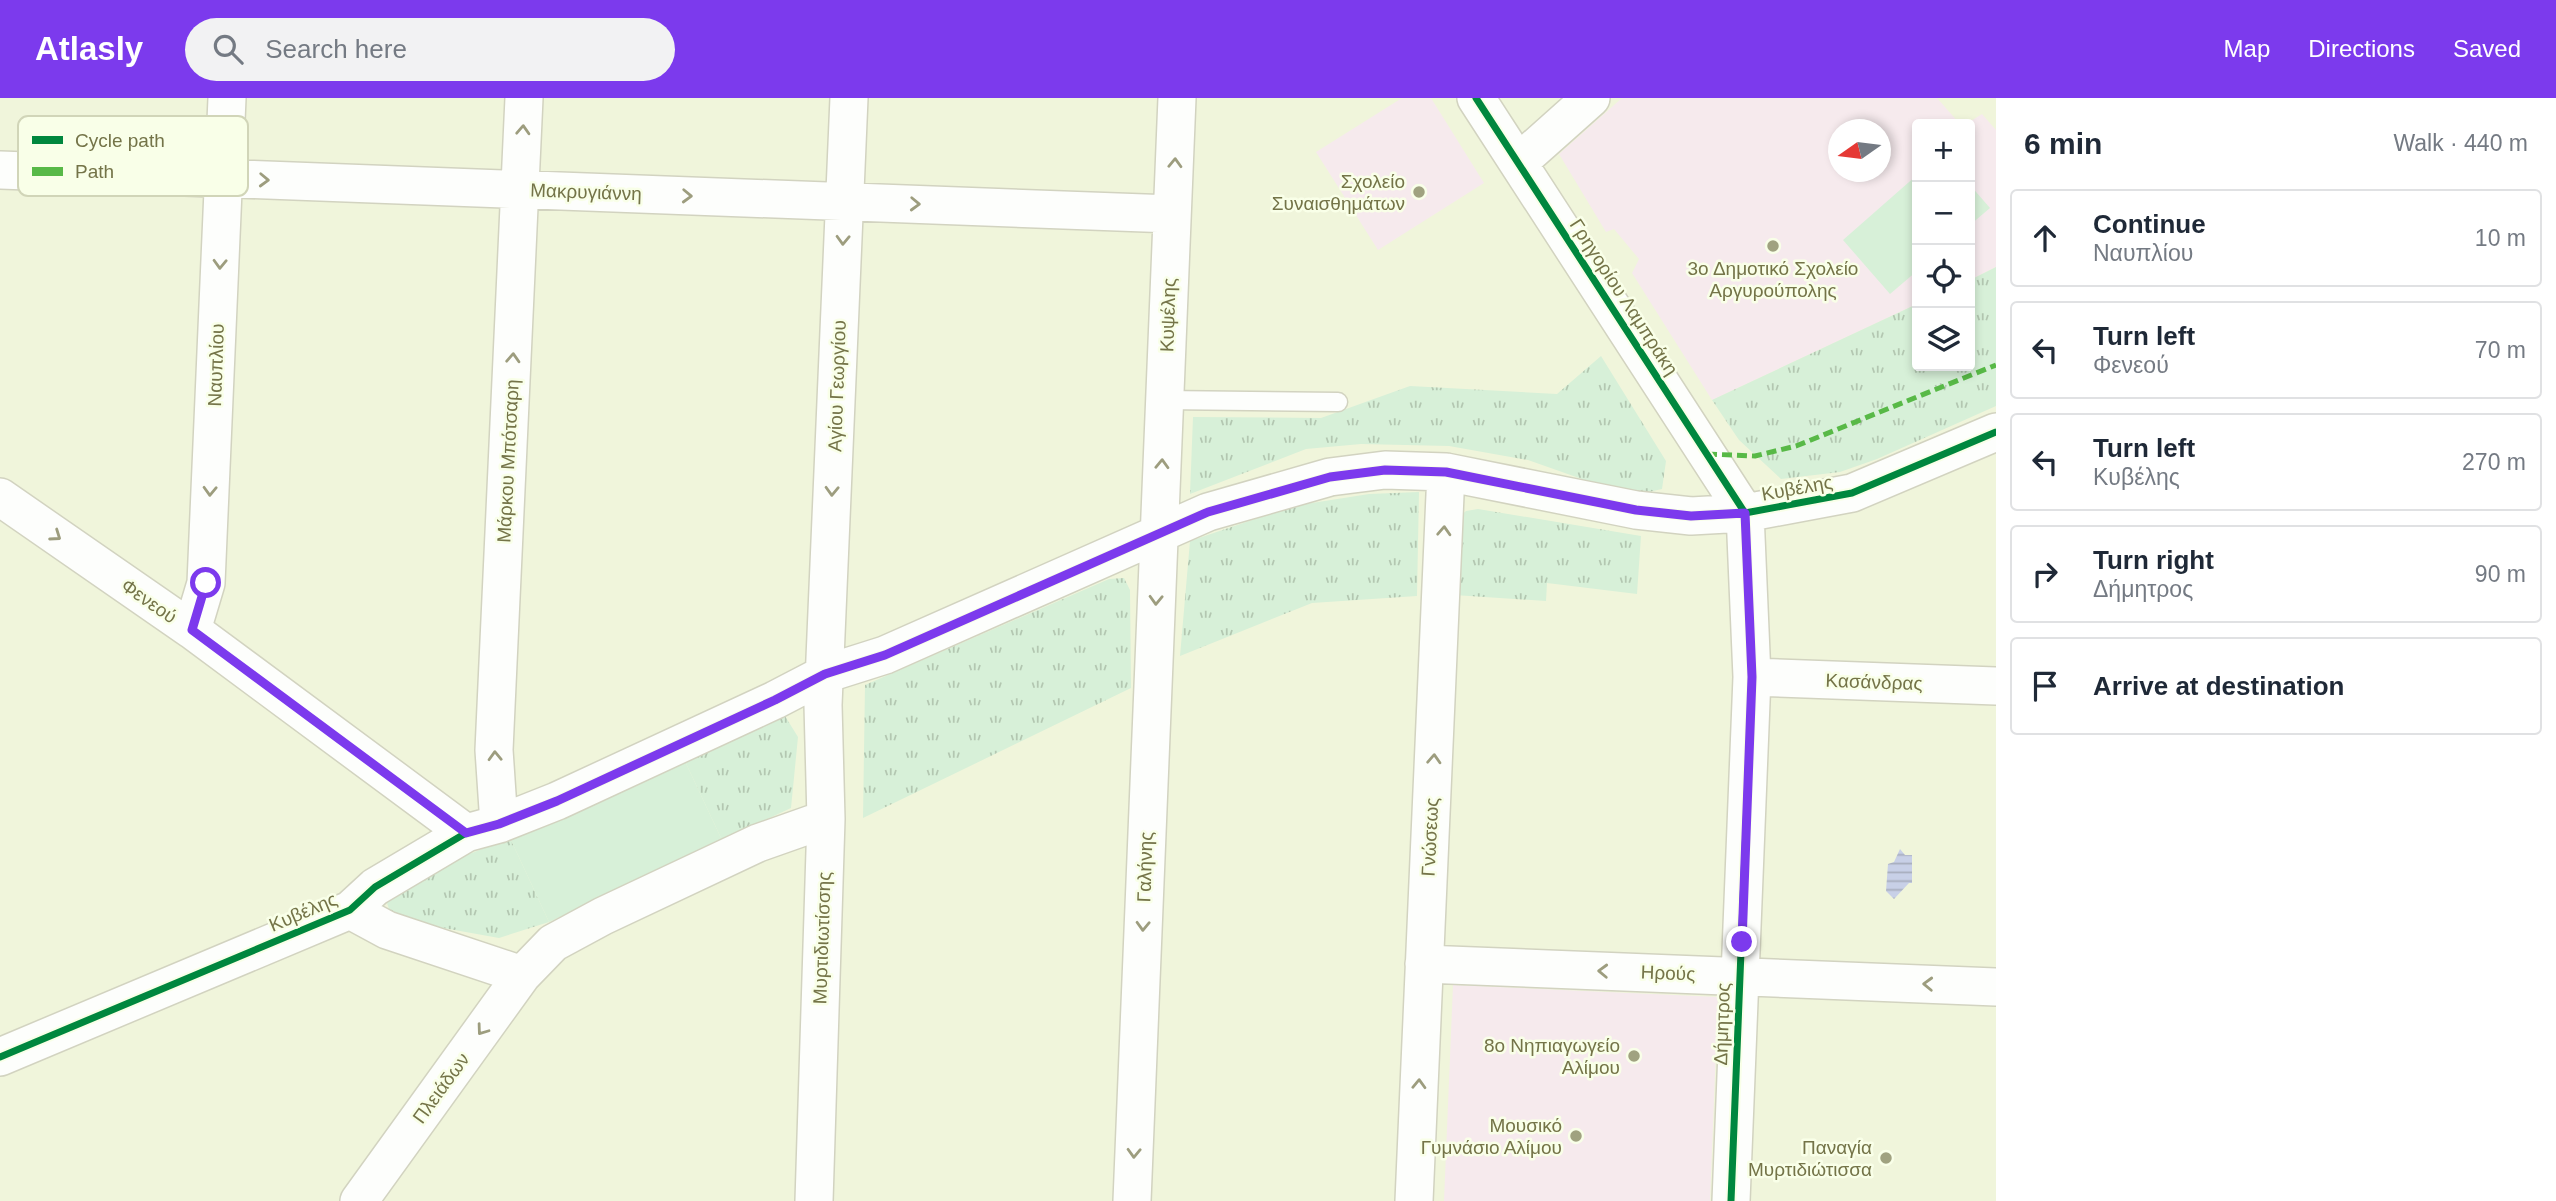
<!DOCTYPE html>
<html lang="en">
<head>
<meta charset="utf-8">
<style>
  body { margin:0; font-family:Arial,sans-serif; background:#f2f2f3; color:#1f2937 }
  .controls { position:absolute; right:21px; top:21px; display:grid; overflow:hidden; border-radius:7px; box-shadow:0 4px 10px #0003 }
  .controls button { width:63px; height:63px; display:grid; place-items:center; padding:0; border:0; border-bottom:2px solid #e0e1e3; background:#fff; color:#1f2937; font:35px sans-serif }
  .compass { position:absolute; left:1828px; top:21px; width:63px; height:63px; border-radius:50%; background:#fff; box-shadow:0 4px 10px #0003; rotate:256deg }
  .stop { position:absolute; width:21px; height:21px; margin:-16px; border:5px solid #7c3aed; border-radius:50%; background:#fff }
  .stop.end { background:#7c3aed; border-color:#fff; box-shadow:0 2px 7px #0008 }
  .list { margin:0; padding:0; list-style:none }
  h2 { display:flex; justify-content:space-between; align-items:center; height:91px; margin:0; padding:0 28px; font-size:30px }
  h2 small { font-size:23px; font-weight:400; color:#747a83 }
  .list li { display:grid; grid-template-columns:46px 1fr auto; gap:21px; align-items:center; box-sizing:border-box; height:98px; margin:0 14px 14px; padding:0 14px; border:2px solid #e0e1e3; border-radius:7px }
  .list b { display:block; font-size:26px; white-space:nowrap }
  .list p { margin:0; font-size:23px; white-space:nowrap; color:#747a83 }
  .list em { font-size:23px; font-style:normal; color:#747a83 }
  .icon { flex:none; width:38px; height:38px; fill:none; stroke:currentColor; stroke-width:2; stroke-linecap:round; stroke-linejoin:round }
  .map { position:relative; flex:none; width:1996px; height:1103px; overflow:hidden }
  header { display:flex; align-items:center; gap:42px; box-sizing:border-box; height:98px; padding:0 35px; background:#7c3aed; color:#fff }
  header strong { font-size:33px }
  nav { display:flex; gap:38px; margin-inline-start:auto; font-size:24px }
  .search { width:490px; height:63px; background:#f2f2f3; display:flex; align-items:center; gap:18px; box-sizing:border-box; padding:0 24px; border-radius:38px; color:#747a83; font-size:26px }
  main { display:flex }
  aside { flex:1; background:#fff }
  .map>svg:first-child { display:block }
  .residential { fill:#f0f5db; fill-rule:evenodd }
  .education { fill:#f6eaed; fill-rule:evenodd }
  .park { fill:url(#park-tufts) }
  .garden { fill:#d7f0d8 }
  .water { fill:url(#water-rules) }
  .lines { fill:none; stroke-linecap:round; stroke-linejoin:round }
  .lane-casing { stroke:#d2d3c0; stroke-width:21 }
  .street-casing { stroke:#d2d3c0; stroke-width:40 }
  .lane { stroke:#fdfefc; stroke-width:18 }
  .street { stroke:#fdfefc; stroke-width:37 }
  .quiet { stroke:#58b947; stroke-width:5; stroke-dasharray:10 5; stroke-linecap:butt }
  .cycleway-casing { stroke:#f9ffe8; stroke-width:11 }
  .cycleway { stroke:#00873e; stroke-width:7 }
  .oneway { stroke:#9d9d7e }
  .route { stroke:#7c3aed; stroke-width:9 }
  .poi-dot { fill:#a0a280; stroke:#f9ffe8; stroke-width:2.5 }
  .labels { text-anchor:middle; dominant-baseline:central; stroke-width:5; stroke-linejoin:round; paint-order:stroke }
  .poi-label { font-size:19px; fill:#747448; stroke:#f9ffe8; text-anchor:end }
  .street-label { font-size:19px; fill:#747448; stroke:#f9ffe8 }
  .key { fill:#f9ffe8; stroke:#d1d5b8; stroke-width:2 }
  .key-label { font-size:19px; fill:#747448 }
</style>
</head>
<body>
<header>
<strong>Atlasly</strong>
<div class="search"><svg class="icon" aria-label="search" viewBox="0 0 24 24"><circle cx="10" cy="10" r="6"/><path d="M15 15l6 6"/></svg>Search here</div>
<nav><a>Map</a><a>Directions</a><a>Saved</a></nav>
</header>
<main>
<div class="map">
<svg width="1996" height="1103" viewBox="0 0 1996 1103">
  <defs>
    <pattern id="park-tufts" width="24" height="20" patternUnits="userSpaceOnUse" patternTransform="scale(1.75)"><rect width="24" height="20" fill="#d7f0d8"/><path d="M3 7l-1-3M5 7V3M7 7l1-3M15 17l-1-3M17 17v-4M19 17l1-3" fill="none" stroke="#b3c7b1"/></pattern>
    <pattern id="water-rules" width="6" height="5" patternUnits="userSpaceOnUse" patternTransform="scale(1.75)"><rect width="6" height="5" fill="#c8d0e7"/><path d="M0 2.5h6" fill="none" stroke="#a7adbd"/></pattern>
  </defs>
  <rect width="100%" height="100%" fill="#f3f7e8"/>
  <path class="residential" d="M0,0h1996v1103h-1996zM1917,26h53v242h-53zM1839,32h42v42h-42z"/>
  <path class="education" d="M1402,0h29l53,85 -106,67 -62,-98z
    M1622,0h315l23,26h-43v180l-205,96 -80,-127 7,-14 -25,-30 -8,3 -47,-78zM1839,32h42v42h-42z
    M1982,16l14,16v137l-26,13v-156h-4z
    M1453,887l265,12 -8,204h-266z"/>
  <path class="park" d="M1996,169v139l-119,53 -37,13 -59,7 -42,-39 -27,-40 205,-96v62h53v-86z
    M1601,258l65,105 -4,28 -32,7 -102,-36 -79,-14 -88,-2 -55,5 -116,45 3,-77 128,1 89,-32 147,8z
    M1419,394l-2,104 -105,7 -132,53 10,-115 103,-35 76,-12z
    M1478,411l163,27 -4,58 -90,-11 -1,18 -92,-6 3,-76 9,-8z
    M1124,480l6,12 1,98 -268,130 2,-133 244,-106z
    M769,617l16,1 13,21 -7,71 -69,32 -39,-83z
    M510,740l39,84 -50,16 -100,-18 -10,-11 -5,-15 9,-10z"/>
  <path class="garden" d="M1917,77v96l-27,23 -47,-54z
    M1970,87l20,23 -20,17z
    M683,659l39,83 -173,82 -39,-84z"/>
  <path class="water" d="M1900,751l5,6h7v28h-3l-15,16 -8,-8 2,-27 6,-2z"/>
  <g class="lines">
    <defs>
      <path id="lane" d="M1164,302l174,2"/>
      <path id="street" d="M1476,0l269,415 7,164 -21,524
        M1518,65l73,-65
        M0,72l1172,44
        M0,399l192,133 274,203
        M192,532l14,-47 21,-485
        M1752,579l244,9
        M499,726l-5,-74 30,-652
        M350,812l37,20 135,45
        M1424,866l572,23
        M0,959l350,-147 25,-23 91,-54 33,-9 58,-23 218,-101 50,-26 60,-19 323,-143 122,-35 55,-7 61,2 190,38 55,6 54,-3 107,-20 144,-61
        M359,1103l163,-226 31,-32 50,-27 155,-73 68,-24
        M814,1103l12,-382 -3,-114 26,-607
        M1132,1103l45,-1103
        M1414,1103l32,-729"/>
    </defs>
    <use href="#lane" class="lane-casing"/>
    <use href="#street" class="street-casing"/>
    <use href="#lane" class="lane"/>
    <use href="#street" class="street"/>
    <path class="quiet" d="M1707,356l48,2 41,-10 200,-81"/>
    <defs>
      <path id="cycleway" d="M1476,0l269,415 7,164 -21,524
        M0,959l350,-147 25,-23 91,-54 33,-9 58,-23 218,-101 50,-26 60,-19 323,-143 122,-35 55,-7 61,2 190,38 55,6 54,-3 107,-20 144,-61"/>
    </defs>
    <use href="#cycleway" class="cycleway-casing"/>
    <use href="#cycleway" class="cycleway"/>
  </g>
  <defs><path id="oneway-chevron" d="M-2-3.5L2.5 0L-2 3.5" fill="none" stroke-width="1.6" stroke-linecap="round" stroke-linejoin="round" transform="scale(1.75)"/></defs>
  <g class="oneway">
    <use href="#oneway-chevron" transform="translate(523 32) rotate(-87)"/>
    <use href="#oneway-chevron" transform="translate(1175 65) rotate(-88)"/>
    <use href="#oneway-chevron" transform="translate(264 82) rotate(2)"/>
    <use href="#oneway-chevron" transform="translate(687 98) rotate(2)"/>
    <use href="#oneway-chevron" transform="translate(915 106) rotate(2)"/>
    <use href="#oneway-chevron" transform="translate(843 142) rotate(92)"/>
    <use href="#oneway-chevron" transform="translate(220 166) rotate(92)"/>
    <use href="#oneway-chevron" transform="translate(513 260) rotate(-87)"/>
    <use href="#oneway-chevron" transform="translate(1162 366) rotate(-88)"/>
    <use href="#oneway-chevron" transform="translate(210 393) rotate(92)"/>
    <use href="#oneway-chevron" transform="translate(832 393) rotate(92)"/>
    <use href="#oneway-chevron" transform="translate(1444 433) rotate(-87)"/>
    <use href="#oneway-chevron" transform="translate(56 438) rotate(35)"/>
    <use href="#oneway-chevron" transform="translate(1156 502) rotate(92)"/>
    <use href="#oneway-chevron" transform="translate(495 658) rotate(-92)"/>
    <use href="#oneway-chevron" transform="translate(1434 661) rotate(-87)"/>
    <use href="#oneway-chevron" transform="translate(1143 828) rotate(92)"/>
    <use href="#oneway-chevron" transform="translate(1603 873) rotate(-178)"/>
    <use href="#oneway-chevron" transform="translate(1928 886) rotate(-178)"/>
    <use href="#oneway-chevron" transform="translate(482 932) rotate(126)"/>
    <use href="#oneway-chevron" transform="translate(1419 986) rotate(-88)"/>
    <use href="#oneway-chevron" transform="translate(1134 1055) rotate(92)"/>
  </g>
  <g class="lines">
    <path class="route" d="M206,485l-14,47 274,203 33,-9 58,-23 218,-101 50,-26 60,-19 323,-143 122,-35 55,-7 61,2 190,38 55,6 54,-3 7,164 -10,265"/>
  </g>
  <g class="poi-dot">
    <circle cx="1419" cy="94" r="7"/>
    <circle cx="1773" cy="148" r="7"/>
    <circle cx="1634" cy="958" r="7"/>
    <circle cx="1576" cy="1038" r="7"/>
    <circle cx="1886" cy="1060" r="7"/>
  </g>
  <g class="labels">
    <g class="poi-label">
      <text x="1405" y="83">Σχολείο<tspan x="1405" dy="22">Συναισθημάτων</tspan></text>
      <text x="1773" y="170" text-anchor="middle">3ο Δημοτικό Σχολείο<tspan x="1773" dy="22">Αργυρούπολης</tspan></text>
      <text x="1620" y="947">8ο Νηπιαγωγείο<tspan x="1620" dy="22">Αλίμου</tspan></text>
      <text x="1562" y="1027">Μουσικό<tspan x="1562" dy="22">Γυμνάσιο Αλίμου</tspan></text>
      <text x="1872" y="1049">Παναγία<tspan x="1872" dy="22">Μυρτιδιώτισσα</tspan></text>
    </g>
    <g class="street-label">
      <text transform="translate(586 94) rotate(2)">Μακρυγιάννη</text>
      <text transform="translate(1624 199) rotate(57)">Γρηγορίου Λαμπράκη</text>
      <text transform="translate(1168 217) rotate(-88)">Κυψέλης</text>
      <text transform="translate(216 267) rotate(-88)">Ναυπλίου</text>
      <text transform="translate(837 288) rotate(-88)">Αγίου Γεωργίου</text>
      <text transform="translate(508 363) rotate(-87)">Μάρκου Μπότσαρη</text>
      <text transform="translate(1797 390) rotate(-10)">Κυβέλης</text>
      <text transform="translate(149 503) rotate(35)">Φενεού</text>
      <text transform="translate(1874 584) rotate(2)">Κασάνδρας</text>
      <text transform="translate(1430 739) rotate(-87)">Γνώσεως</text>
      <text transform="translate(1145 769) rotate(-88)">Γαλήνης</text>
      <text transform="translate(303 814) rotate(-23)">Κυβέλης</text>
      <text transform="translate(822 840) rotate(-88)">Μυρτιδιωτίσσης</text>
      <text transform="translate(1668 875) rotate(2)">Ηρούς</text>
      <text transform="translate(1722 926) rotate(-88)">Δήμητρος</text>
      <text transform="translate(441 990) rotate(-54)">Πλειάδων</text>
    </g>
  </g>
  <rect x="18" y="18" width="230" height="80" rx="10" class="key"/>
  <rect x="32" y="38" width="31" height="8" fill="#00873e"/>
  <rect x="32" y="69" width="31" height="9" fill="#58b947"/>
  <g class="key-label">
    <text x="75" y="49">Cycle path</text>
    <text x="75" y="80">Path</text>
  </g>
</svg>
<div class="controls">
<button>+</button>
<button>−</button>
<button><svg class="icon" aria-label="locate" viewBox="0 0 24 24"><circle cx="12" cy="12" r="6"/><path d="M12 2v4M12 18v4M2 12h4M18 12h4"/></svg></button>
<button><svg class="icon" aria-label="layers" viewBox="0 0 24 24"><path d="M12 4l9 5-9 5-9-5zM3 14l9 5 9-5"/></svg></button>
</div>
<svg class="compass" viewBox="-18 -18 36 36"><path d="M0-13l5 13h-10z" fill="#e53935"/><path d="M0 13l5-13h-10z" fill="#747a83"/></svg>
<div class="stop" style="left:206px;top:485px"></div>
<div class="stop end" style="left:1742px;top:844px"></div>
</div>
<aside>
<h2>6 min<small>Walk · 440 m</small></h2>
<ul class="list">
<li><svg class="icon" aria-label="ahead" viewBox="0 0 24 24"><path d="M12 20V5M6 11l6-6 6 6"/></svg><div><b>Continue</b><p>Ναυπλίου</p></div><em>10 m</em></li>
<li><svg class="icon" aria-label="left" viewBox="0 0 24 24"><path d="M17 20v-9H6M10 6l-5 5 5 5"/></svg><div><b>Turn left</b><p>Φενεού</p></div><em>70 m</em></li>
<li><svg class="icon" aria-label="left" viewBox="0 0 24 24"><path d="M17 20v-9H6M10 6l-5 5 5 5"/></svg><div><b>Turn left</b><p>Κυβέλης</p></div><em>270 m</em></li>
<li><svg class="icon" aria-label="right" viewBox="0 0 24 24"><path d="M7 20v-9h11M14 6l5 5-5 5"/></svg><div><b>Turn right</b><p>Δήμητρος</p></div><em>90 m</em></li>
<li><svg class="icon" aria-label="arrive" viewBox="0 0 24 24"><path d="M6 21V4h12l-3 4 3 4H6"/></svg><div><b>Arrive at destination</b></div></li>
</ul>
</aside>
</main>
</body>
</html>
